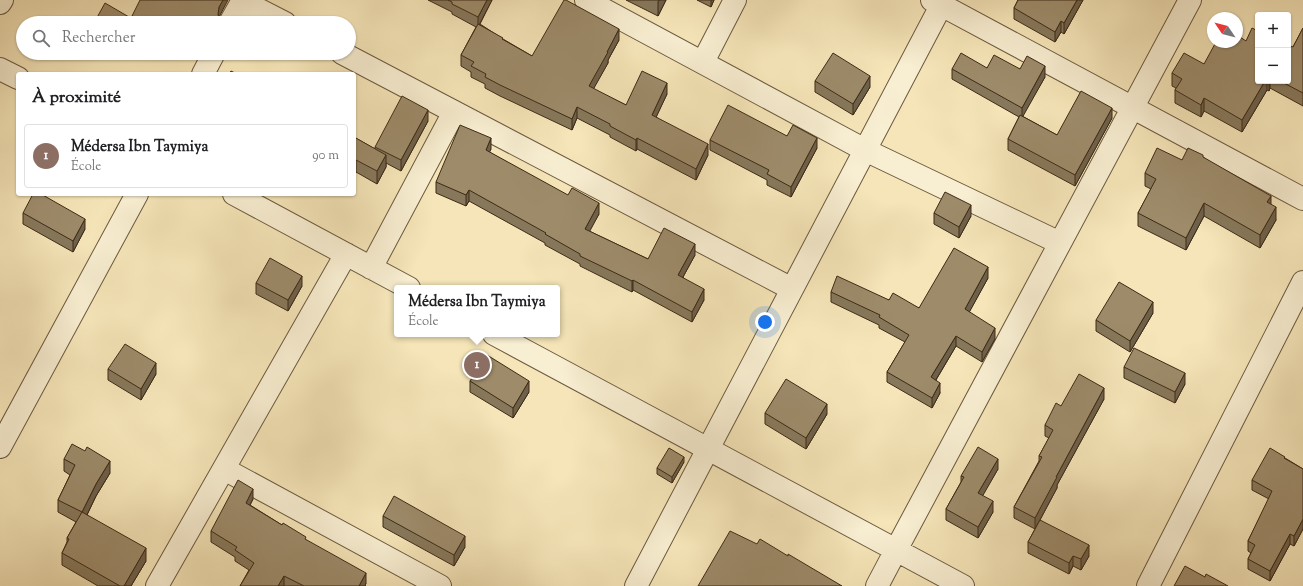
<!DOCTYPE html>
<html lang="fr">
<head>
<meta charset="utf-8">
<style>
  body { margin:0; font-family:"Sorts Mill Goudy",serif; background:#f2f2f2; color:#202124 }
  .controls { position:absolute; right:12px; top:12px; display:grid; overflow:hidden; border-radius:4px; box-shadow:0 1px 3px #0004 }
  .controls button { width:36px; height:36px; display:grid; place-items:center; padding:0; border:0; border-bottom:1px solid #e0e0e0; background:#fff; color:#202124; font:20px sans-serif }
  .compass { position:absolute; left:1207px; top:12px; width:36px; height:36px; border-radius:50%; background:#fff; box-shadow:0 1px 3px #0004; rotate:305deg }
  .you { position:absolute; left:765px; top:322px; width:14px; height:14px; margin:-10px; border:3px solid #fff; border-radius:50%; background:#1a73e8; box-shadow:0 0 0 6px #1a73e833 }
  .badge { display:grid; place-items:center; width:26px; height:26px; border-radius:50%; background:#1a73e8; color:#fff; font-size:13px; font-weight:700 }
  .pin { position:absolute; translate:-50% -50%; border:2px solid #fff; box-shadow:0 1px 4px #0006 }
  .popup { position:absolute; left:394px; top:285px; width:166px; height:52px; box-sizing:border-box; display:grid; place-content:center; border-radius:4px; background:#fff; filter:drop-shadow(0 1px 3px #0005); font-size:13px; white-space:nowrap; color:#757577 }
  .popup b { font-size:15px; color:#202124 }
  .popup::after { content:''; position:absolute; left:50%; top:100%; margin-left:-8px; border:8px solid transparent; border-top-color:#fff }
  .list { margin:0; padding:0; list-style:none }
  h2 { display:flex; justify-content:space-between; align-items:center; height:52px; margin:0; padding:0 16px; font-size:17px }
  h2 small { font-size:13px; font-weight:400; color:#757577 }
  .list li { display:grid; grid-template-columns:26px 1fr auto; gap:12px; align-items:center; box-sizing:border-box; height:64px; margin:0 8px 8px; padding:0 8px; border:1px solid #e0e0e0; border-radius:4px }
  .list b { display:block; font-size:15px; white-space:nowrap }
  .list p { margin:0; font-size:13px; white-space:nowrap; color:#757577 }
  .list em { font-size:13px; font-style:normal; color:#757577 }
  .icon { flex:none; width:22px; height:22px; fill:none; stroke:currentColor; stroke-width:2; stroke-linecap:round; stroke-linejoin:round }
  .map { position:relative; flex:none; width:1303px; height:586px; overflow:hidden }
  .search { position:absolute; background:#fff; box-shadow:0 1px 3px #0004; left:16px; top:16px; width:340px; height:44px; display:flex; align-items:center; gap:10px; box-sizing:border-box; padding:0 14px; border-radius:22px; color:#757577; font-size:15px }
  .panel { position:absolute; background:#fff; box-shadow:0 1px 3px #0004; left:16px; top:72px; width:340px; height:124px; border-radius:4px }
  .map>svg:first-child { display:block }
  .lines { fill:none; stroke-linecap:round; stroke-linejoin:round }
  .minor-casing { stroke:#6c593e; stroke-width:24 }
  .minor { stroke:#f8eed1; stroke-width:22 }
  .wall { fill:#87785b; stroke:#3e2a16 }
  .shaded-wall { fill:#6e614a; stroke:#3e2a16 }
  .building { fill:#9d8b6a; stroke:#3e2a16 }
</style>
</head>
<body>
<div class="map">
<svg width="1303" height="586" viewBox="0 0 1303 586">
  <rect width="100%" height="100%" fill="#f5e5b8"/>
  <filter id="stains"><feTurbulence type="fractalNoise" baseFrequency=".005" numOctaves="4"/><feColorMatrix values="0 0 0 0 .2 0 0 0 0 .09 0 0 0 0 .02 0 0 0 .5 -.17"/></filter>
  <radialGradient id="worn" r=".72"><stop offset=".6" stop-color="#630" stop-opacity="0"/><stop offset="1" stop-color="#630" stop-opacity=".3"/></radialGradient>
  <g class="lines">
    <defs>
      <path id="minor" d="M586,0l279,150 195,93
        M932,0l371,199
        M242,1l43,22
        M0,3l2,-3
        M230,23l13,-23
        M342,53l450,236
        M703,62l32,-62
        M0,69l18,9
        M203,74l11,-21
        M234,194l175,94
        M371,268l83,-156
        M494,334l402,216 294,-550
        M0,447l137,-253
        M224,469l216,117
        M157,586l189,-332
        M636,586l308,-586
        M877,586l19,-36 67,36
        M1148,586l155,-304"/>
    </defs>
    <use href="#minor" class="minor-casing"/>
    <use href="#minor" class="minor"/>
  </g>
  <path class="wall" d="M428,0h64l-12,24 23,15 29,17 87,-16 -11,20v3l-15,26 33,16 41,-11 -11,23 52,38 -12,25 -59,-31 -1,2 -26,-14v-2l-33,-17 -5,12 -72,-34 -15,-8v-4l-14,-7v-5l-10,-6v-11l15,-28 -24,-13v-2z
    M626,0h40l-8,16z
    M697,0h17l-3,7z
    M1018,0h65l-19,34 -3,-2 -6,10 -41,-23v-11z
    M132,16l87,1v6h-87z
    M1303,28v78l-33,-18 -1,3 -2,-1 -25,42 -38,-21 -3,6 -26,-14v-13l1,-2 -4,-2v-13l32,-9 54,17h30l5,-34z
    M987,68l33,1 25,8 -23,39 35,19 55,-17 -37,68 -67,-36v-11l11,-22 -67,-38v-10z
    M815,81l55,6 -17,28 -38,-23z
    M428,121l-27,50 -15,-8v4l-9,17 -21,-12 -2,4v-39l21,12v-2z
    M787,136l30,12 -26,49 -24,-12v-5l-57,-30v-10z
    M491,149l-2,3 110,62 -10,17 59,28 47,-4 -12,22 21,23 -12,22 -59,-32 -1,2 -52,-26v-2l-35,-19v-2l-76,-42 -3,5 -30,-13v-11z
    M1203,157l68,47 5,16 -16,28 -56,-32 -18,34 -48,-24v-13l13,-24 -6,-3v-13l37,-13z
    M23,213l62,16 -12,23 -50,-28z
    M934,213l37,3 -12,22 -25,-14z
    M988,278l-19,34 26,27 -13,23 -26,-16 -20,34 4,13 -8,15 -45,-26v-10l18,-30 -26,-14v-3l-48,-23v-10l58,8 30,8z
    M256,283l46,3 -14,25 -32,-17z
    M1153,313l-23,39 -34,-21v-11z
    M1124,367l61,17 -10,19 -51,-25z
    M108,369l48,5 -15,26 -33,-20z
    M470,381l59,11 -16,26 -43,-26z
    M1104,399l-47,86v3l-17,32 49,36 -8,14 -8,-4 -4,8 -41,-21v-11l7,-13 -21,-11v-11l25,-46v-5l10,-18 -4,-2v-11l16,-19z
    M765,413l62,1 -21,35 -41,-25z
    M1285,458l18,11v60l-9,17 -4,-2 -20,37 -22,-12v-10l3,-6 -3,-2v-10l21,-42 -17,-9v-10z
    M64,459l46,14 -14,23 -9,19 59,46 -15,25h-33l-36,-21v-12l5,-11v-4l9,-16 -18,-10v-12l12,-25 -6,-4z
    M684,462l-12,21 -15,-9v-6z
    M998,469l-16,27 11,16 -15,26 -32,-18v-11l15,-27v-6z
    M253,499l-3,6 56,35 60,43 -1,3h-125l9,-16 -14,-9v-4l-24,-15v-11z
    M383,516l82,31 -11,19 -71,-39z"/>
  <path class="shaded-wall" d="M223,0h5l-9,17 -1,5 1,-3v4h-2l1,-9 1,-7z
    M487,0h5l-14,27v-10z
    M659,0h7l-8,16v-14z
    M711,0h3l-3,7z
    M1077,0h6l-19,34v-11z
    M129,17v6h-4z
    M169,18v5h-3z
    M1061,21v11l-6,10v-10z
    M619,29v11l-11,20v3l-19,34v-11z
    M1045,66v11l-23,41v-10z
    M870,76v11l-17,28v-11z
    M1265,81h2v9l-25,42v-12z
    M1269,81h1v7l-1,3z
    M667,83v11l-15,32v-11z
    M1204,98v13l-3,6v-12z
    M577,107v11l-5,12v-11z
    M1112,108v10l-37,68v-11z
    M428,110v11l-27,50v-11z
    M491,138v11l-5,11v-10z
    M637,138v11l-1,2v-11z
    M817,138v10l-26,49v-10z
    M708,144v11l-12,25v-11z
    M386,155v12l-9,17v-13z
    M356,160v12l-2,4v-12z
    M469,190v11l-3,5v-11z
    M1271,196v12l-4,-6z
    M599,203v11l-14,26v-11z
    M1204,203v13l-18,34v-12z
    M971,205v11l-12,22v-11z
    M1276,207v13l-16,28v-13z
    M85,219v10l-12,23v-11z
    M695,244v11l-17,31v-11z
    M988,267v11l-23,42v-11z
    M302,276v10l-14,25v-11z
    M633,280v10l-1,2v-11z
    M704,289v11l-12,22v-10z
    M1153,302v11l-23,39v-11z
    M995,328v11l-13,23v-10z
    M956,336v10l-25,42v-11z
    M156,363v11l-15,26v-11z
    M1185,373v11l-10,19v-11z
    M529,381v11l-16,26v-10z
    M940,383v10l-8,15v-10z
    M1104,388v11l-47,86v3l-22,41v-11l21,-41z
    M827,404v10l-21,35v-11z
    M684,457v5l-12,21v-6z
    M998,459v10l-20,35v-11z
    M110,461v12l-14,23 -14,29v-13l14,-28z
    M253,489v10l-7,14v-10z
    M993,501v11l-15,26v-11z
    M1303,519v10l-9,17v-10z
    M1290,534v10l-20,37v-10z
    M465,536v11l-11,19v-11z
    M1089,545v11l-8,14v-11z
    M146,548v13l-15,25h-7z
    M1073,556v10l-4,8v-11z
    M366,573v10l-1,3h-6z
    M284,576v10h-6z"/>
  <path class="building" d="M140,0h83l-4,7 -1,7 1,5 -2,4h-39l-9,-5 -3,5h-20l-14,-7z
    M448,0h39l-9,17 -26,-13v-2z
    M564,0h2l53,29 -12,23h1l-19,34 37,19 16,-34 25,12 -15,32 56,29 -12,25 -59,-31 -1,2 -26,-14v-2l-33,-17 -5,12 -72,-34 -15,-8 1,-3 -15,-8 3,-4 -13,-7 17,-31 25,14 -1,1 30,17z
    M1018,0h59l-13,23 -3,-2 -6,11 -41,-24z
    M105,3l24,14 -4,6h-31z
    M1252,28l6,3v50h7l-23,39 -38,-22 -3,7 -26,-15 7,-11 -10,-6 12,-20 20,11 12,-22h21v-7l9,6z
    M1303,28v65l-23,-12h8v-36l5,2z
    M833,53l37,23 -17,28 -38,-23z
    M961,53l26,15 7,-13 26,14 7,-13 18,10 -23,42 -70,-39z
    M231,71l6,3h-8z
    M1081,91l31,17 -37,67 -67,-36 12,-24 37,20z
    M402,96l26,14 -27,50 -26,-13z
    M728,105l59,31 6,-11 24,13 -26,49 -24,-13 2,-4 -59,-30z
    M460,125l31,13 -5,12 82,45 4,-7 27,15 -14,26 63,30 16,-31 31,16 -17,31 26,14 -12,23 -59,-32 -1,1 -52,-25v-2l-35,-20 1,-1 -77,-43 -3,5 -30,-13z
    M354,137l32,18 -9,16 -21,-11 -2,4z
    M1157,148l25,12 6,-12 15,7v2l68,39 -4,6 9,5 -16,28 -56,-32 -18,35 -48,-25 18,-34 -11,-6z
    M945,192l26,13 -12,22 -25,-14z
    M33,194h8l44,25 -12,22 -50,-28z
    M954,248l34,19 -23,42 30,19 -13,24 -26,-16 -25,41 9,6 -8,15 -45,-26 22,-37 -30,-18 1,-2 -49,-23 6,-16 52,24 4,-7 26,15z
    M270,258l32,18 -14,24 -32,-17z
    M1119,282l34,20 -23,39 -34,-21z
    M125,344l31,19 -15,26 -33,-20z
    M1134,348l51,25 -10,19 -51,-25z
    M487,355l42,26 -16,27 -43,-27z
    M1079,374l25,14 -48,89h1l-22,41 -21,-11 28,-50 -3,-1 14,-26 -8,-5 11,-22 5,3z
    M786,379l41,25 -21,34 -41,-25z
    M72,444l13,7 2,-4 23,14 -14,23 -14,28 64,36 -22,38h-4l-58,-33 7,-14 -2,-1 15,-26 -24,-12 17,-35 -11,-6z
    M978,447l20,12 -20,34 15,8 -15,26 -32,-18 18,-32 -3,-1z
    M669,448l15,9 -12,20 -15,-9z
    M1270,448l15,9 -1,1 19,11v50l-9,17 -4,-2 -20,37 -22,-12 7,-14 -7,-4 24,-50 -20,-11z
    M238,480l15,9 -7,14 36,22 1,-2 23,14 -1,2 61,34 -7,13h1h-56l-20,-10 -6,10h-38l14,-23 -19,-13 2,-3 -26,-16z
    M394,496l71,40 -11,19 -71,-39z
    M1040,520l49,25 -8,14 -8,-3 -4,7 -41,-21z
    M730,531l27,13 3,-5 28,17v-2l54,32h-144z
    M1185,566l20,11 1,-3 22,12h-54z"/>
  <rect width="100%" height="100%" filter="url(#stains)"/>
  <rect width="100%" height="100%" fill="url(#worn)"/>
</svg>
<div class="controls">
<button>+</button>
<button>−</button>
</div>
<svg class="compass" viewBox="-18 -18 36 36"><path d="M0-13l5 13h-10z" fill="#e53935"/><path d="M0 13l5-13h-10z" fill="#757577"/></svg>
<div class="you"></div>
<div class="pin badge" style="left:477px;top:365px;background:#8d6e63">1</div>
<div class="popup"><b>Médersa Ibn Taymiya</b>École</div>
<div class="search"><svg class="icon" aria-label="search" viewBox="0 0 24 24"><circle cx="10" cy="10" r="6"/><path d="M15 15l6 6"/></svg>Rechercher</div>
<section class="panel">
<h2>À proximité<small></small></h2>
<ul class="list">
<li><span class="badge" style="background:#8d6e63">1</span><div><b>Médersa Ibn Taymiya</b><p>École</p></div><em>90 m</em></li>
</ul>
</section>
</div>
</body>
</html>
